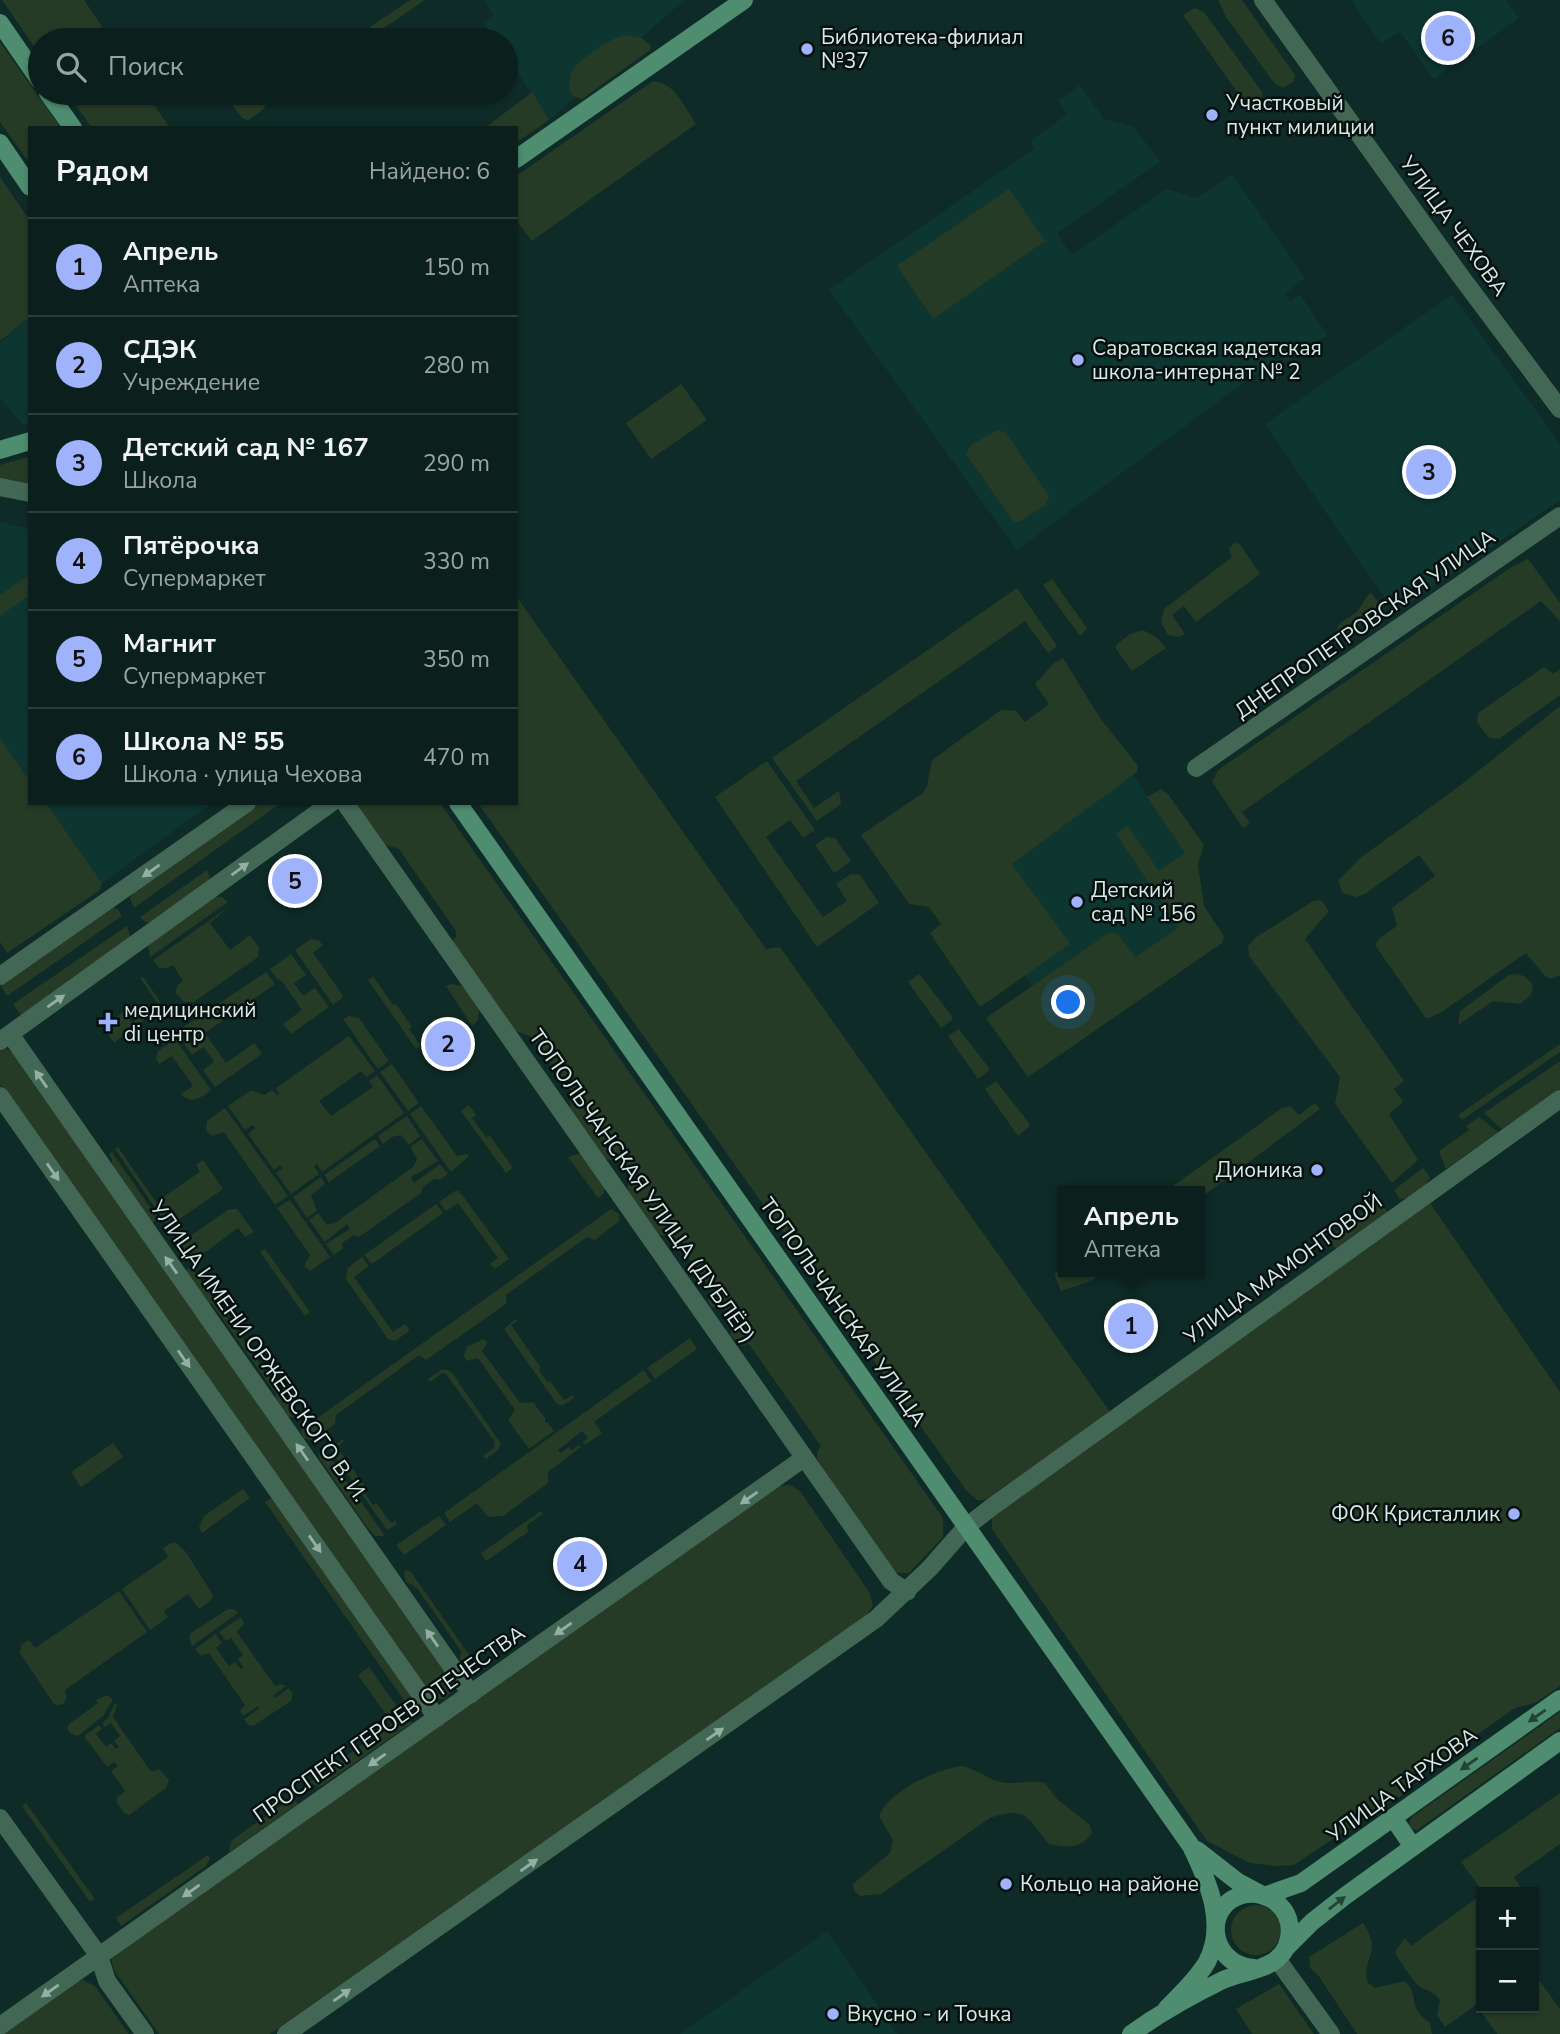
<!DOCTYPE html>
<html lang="ru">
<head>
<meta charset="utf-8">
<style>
  body { margin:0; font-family:"Nunito Sans",sans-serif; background:#192d2a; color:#f1f3f6 }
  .controls { position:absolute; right:21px; bottom:21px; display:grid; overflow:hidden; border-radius:0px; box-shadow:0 2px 5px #0004 }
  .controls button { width:63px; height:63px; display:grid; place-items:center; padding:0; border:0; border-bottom:2px solid #2b3e3b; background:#0b201d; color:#f1f3f6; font:35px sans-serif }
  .you { position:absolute; left:1069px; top:1003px; width:24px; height:24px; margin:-18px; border:5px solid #fff; border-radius:50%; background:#1a73e8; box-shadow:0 0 0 10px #1a73e833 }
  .badge { display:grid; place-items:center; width:46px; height:46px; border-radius:50%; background:#9fb3fd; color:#111; font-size:23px; font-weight:700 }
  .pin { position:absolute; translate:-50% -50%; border:4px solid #fff; box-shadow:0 2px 7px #0006 }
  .popup { position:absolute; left:1058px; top:1186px; width:147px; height:91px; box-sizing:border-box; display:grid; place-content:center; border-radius:0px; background:#0b201d; filter:drop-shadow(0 2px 5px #0005); font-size:23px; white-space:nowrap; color:#9aa3a4 }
  .popup b { font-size:26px; color:#f1f3f6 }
  .popup::after { content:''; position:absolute; left:50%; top:100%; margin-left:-14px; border:14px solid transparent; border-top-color:#0b201d }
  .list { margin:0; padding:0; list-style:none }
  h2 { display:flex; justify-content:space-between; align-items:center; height:91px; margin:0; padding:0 28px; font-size:30px }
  h2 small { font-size:23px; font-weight:400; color:#9aa3a4 }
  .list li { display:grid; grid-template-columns:46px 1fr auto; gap:21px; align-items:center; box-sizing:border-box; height:98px; padding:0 28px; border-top:2px solid #2b3e3b }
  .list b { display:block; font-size:26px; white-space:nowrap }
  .list p { margin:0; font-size:23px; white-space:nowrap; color:#9aa3a4 }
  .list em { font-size:23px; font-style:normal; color:#9aa3a4 }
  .icon { flex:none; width:38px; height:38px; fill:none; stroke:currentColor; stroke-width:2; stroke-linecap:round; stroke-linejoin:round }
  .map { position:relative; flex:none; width:1560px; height:2034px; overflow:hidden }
  .search { position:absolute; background:#0b201d; box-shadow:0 2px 5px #0004; left:28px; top:28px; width:490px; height:77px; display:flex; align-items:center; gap:18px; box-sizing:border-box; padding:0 24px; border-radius:38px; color:#9aa3a4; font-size:26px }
  .panel { position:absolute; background:#0b201d; box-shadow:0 2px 5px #0004; left:28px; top:126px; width:490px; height:679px; border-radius:0px }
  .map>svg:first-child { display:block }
  .built { fill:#0e3630 }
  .green { fill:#263b25 }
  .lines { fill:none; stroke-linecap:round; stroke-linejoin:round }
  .minor { stroke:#426855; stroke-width:18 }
  .tertiary { stroke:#426855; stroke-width:18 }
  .secondary { stroke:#4e8d6f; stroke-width:18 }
  .oneway { fill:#95afa5 }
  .oneway2 { fill:#234335 }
  .poi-dot { fill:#9fb3fd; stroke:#06110f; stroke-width:2.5 }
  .labels { text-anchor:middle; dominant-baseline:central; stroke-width:5; stroke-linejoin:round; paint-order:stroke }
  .poi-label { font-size:21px; fill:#d9e9e6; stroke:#06110f; text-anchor:start }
  .street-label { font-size:21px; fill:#d9e9e6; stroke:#06110f }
</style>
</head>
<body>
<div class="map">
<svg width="1560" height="2034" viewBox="0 0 1560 2034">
  <rect width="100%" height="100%" fill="#0f2b27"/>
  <path class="built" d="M485,0h199l-135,120 -43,-65v-15h-10l-12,-16 9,-9z
    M1351,0h155l13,18 -85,61 -34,-47 -19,12z
    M1080,85l24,34 30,8 26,35 -103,71 14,22 96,-66 30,9 35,-24 73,104 -20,16 5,7 10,-7 27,41 -42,28 -5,-7 -263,194 -188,-260 205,-141 -4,-7 37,-28 -9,-13z
    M1452,295l108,149v56l-165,113 -130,-189z
    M30,317v105l-6,4 -24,-28v-56z
    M0,522l30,7v252l-30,-43z
    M1104,733l82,120 17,80 -138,98 -125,-176z
    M46,803h166l-110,80z
    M827,1931l70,103h-217z"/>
  <path class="green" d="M2,0h82l27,40h-71v15z
    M410,0h15l-59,40h-15z
    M1218,0h24l53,75 -1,6 -11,7 -8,-4 -49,-67z
    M1195,8l9,4 58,80v10l-11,10 -68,-97z
    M626,35l16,3 9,8 -1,4 -68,49 -8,-2 -5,-7c1,-5 1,-12 2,-17 6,-13 42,-37 55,-38z
    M0,42l61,86h-31v36l-30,-42z
    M653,81c22,1 32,27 43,43l-164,117 -16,-21v-44z
    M532,92l17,28 -33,23v-15h-31z
    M67,93h79l24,35h-78z
    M243,93h16l7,12 -3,5 -15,10 -6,-2 -12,-16z
    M0,177l30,44v96l-30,24z
    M1009,189l36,52 -112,78 -36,-53z
    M681,384l26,36 -56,39 -25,-36z
    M997,430l9,3 43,63 -4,9 -26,17 -6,-1 -47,-67 4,-8z
    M28,457l2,28 -30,-6v-14z
    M1234,543l6,1 20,30 -64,48 -12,-16 -12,9 13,19 -6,3 -11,-2 -7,-13 3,-13 68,-52 -3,-8z
    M1528,559l32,44v18l-19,-20 -299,211 8,11 -7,5 -31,-46 6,-12 292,-202z
    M30,574l-2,22 -28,20v-21z
    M1052,579l35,49 -7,8 -37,-51z
    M1017,588l40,58 -9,7 -23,-32 -229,160 18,27 25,-17 2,13 -24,17 -45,-63z
    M1370,592l13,16 -35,25 -2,-3 -11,7 4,-13 18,-12z
    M516,596l250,353 14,-2 330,465 -125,88h-8l-11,-10 -488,-687h38z
    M1143,630l13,7 10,11 -34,23 -16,-22v-4l14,-11z
    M1063,658l37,60 38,48 -1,6 -125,92 58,80 -90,63 -50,-74 11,-9 -12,-17 -20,-3 -48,-69 62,-42 4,-7 5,-26 69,-50 15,1 9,11 24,-18 -14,-20 18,-20z
    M1544,667l9,7 7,-5v26l-61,44 -10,-1 -12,-16 1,-9z
    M1560,706v269l-9,4 -5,-2 -20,-24 -83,58 -14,7 -4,-1 -50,-72 5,-7 17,-12 -5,-18 43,-32 -16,-21 -54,39 -9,3 -13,-4 -5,-12 22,-23 93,-67z
    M0,738l30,43v22h16l56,80 -2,7 -93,63 -7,-11z
    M767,761l48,69 -12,8 -13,-18 -24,17 57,80 24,-16 -11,-17 15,-10 9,1 19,28 -62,44 -102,-150z
    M1161,789l7,5 36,51 -6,20 6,41 18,27 2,4 -2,6 -194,134 -42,-59 124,-86 7,2 19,23 43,-30 -63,-93 12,-8 31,45 26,-18 -38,-56z
    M260,803h21l-147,105 -4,-10 5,-7z
    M355,803h85l503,715v19l-34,36h-12l-5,-3 -75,-111v-7l4,-6 -72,-102 -8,2 -11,-11 4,-14 -8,-11 -15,-3 -3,-6 5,-9 -42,-58 -8,2 -5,-2 -31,-44 3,-14 -11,-14 -13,-3 -35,-49 -1,-9 4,-6 -44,-59 -17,-6 -61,-89 4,-4v-6l-57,-82 -16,-5z
    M827,837l8,1 16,23 -17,12 -19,-28z
    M207,870l3,7 -3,7 -56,39 -6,-1 -5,-5z
    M214,897h8l6,5 -78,55 -2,-11 3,-5z
    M1321,900l8,11 -24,28 99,142 -10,8 9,13 -14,12 29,46 -26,23 -57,-79 5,-27 -91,-121 -1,-10 7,-8 58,-37z
    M230,906l-20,17 20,27 20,-15 9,13 -1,9 -60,42 -4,3h-10l-9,-10 3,-7 5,-4 -10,-16 -6,3h-8l-6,-8z
    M110,907l8,2 4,7 -115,80 -7,-12z
    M127,926l4,13 -108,79 -10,-14z
    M311,939l7,1 5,5 -10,8 29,41 1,3 -10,8 -38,-55z
    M291,954l15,21 -12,8 9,13 12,-8 14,19 -38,27 -8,-10 19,-14 -20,-29 -5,-2 -7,-10z
    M266,972l9,12 -70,49 21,30 28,-20 8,11 -47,33 -12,-17 11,-8 -10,-15 -12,8 -16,-23z
    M919,974l33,42v4l-11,8 -33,-46z
    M1516,974c9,1 13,5 17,12l-2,9 -11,9 -27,-3 -35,24 2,-14 49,-36z
    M373,976l20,29 3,-1 16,23 -3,2 12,17 -5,3 -48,-69z
    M143,977l16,23 2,7 -47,36 -11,-16 20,-15 9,11 26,-19 -18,-26z
    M451,984l12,2 16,24 -1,10 -6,6 -26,-40z
    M349,1016l10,2 30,43 -11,8 -35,-50z
    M959,1029l30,39v3l-11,8 -30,-43z
    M349,1036l26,35 -9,6 -5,-6 -42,30 12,15 42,-29 -4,-6 8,-6 27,38 -82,59 -5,-8 -3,2 5,8 -28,20 -15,-21 7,-5 -3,-3 -6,5 -26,-36 7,-6 -2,-3 -8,5 -17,-24 23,-16 13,5 8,-5 5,5 2,-2 -3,-5z
    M175,1039l36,51c-10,8 -20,15 -30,4l12,-8 -21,-30 -13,8 -3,-5 2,-8z
    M1560,1044v8l-98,68 -4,-5z
    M3,1048l8,3 439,625 2,15 -7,8 -12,1 -8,-6 -425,-610v-35z
    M1560,1061v28l-58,40 -18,-16z
    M392,1064l27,39 -11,8 -28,-39z
    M996,1081l33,42v4l-11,9 -33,-47z
    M1315,1103l5,6 -121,90v-8h-33l116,-83 8,-2 9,9z
    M469,1105l7,10 -4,3 14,19 4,-1 23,32 -7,5 -45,-62z
    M421,1106l36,50 10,-2 2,2 -18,16 -41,-58z
    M225,1108l63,88 -13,9 -51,-73 -12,4 -6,-6 1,-9z
    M407,1116l13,20 -11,9 -8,-10 -9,2 -9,7 -5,-8z
    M1479,1117l19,15 -52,37 -7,-18 30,-21 -3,-4z
    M375,1139l5,7 -51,36 -5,-7z
    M422,1139l16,22 -27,16 3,6 26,-19 8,10 -8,6 -6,-1 -11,8 -2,6 -62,44 -5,-2 -12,8 1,5 -9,7 -8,-11 24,-15 -3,-5 -22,18 -16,-22 9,-7 9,12 8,-2 78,-56 4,-8 -7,-12z
    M118,1147l38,55 44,-30 -4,-7 7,-5 20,29 -55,38 -53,-78z
    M112,1152l46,67 -7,5 -40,-58 1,-6 -3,-6z
    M579,1154h4l22,32 -1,7 -6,5 -30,-41z
    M1423,1168l7,9c-2,9 -20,23 -30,22l-6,-9z
    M321,1177l4,7 -14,11 6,16 -10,7 -14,-21z
    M455,1191h3l5,5 46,63 -14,10 -5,-5 8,-6 -40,-55 -12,8 -7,-9z
    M290,1200l40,57 -20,14 -6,-5 6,-11 -33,-47z
    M1375,1203h6l7,10 -51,37 -8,-9 2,-5z
    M1430,1203l130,189v294l-25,17 -20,5 -101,71 -6,8v5l-34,19 -80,54 -18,1 -26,-3 -43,-22 -215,-312v-15z
    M436,1204l7,9 -71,51 -8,-9z
    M229,1209h8l17,23 -9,5 -7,-9 -45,33 -13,-18z
    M611,1209l8,5v7l-24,19 -8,-3 -81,58v9l-80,56 -7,-5 -83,60 -1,9 -24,16 -8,-2 -2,-7 1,-2z
    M265,1249l45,63 -5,4 -45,-64z
    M362,1257l7,9 -15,11 39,55 12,-8 4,4 -1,4 -13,9 -7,-2 -42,-60 2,-11z
    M1063,1266v6h41l-13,9 -30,10 -7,-17z
    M191,1267l107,150h-11l-12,-15 1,-8 -63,-89 -10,-4 -20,-29z
    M515,1319l2,2 -6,4 30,43 -2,2 8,12 3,-1 14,19 8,-5 2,3 -11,7 -6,-1 -53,-75z
    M690,1338l7,11 -42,30 -8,-11z
    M483,1339l5,3 -6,9 38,52 13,-1 12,16v5l2,-1 7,9 -25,18 -21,-29 7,-10 -37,-52 -12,3 -2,-6 3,-8z
    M441,1370h7l5,4 48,70 -4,7 -11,8 -3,-3 11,-8 1,-6 -49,-68 -4,-1 -12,9 -2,-3z
    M644,1370l7,11 -57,41 8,11 -17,12 -2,-3 5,-4 -6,-7 -24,19 2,3 9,-6 2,3 8,-5 2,2 -33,25v11l-45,33 -15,1 -11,-14 -27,19 -6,-9z
    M343,1439l1,2 -7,6 30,42 -3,3 9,13 3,-2 15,20 4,-2 2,3 -10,6 -57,-81z
    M113,1443l10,14 -42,30 -10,-15z
    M324,1449l61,87h-10l-8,-9 -48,-69v-6z
    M790,1485l10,6 69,101 4,13 -6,10 -597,419h-111l-45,-64 -3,-11 5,-10 661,-463z
    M243,1489l7,9 -48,35 -3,-6 5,-11z
    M273,1497l143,204 -8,5 -143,-204z
    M541,1511l2,3 -16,11 1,7 -42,29 -5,-8z
    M439,1516l7,9 -42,30 -8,-10z
    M171,1543h5l10,9 27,43 -2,5 -12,9 -11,-15 -24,17 4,6 -18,13 -28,-41 46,-32 -5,-9z
    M406,1570l5,2 61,87 -8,6 -4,-6 1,-8 -44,-63 -11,-6 -2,-8z
    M119,1591l28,41 -82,58c3,8 0,18 -11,14l-34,-51 1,-8 8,-5 6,8z
    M228,1609h6l4,4 -46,33 -3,-8 2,-5z
    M241,1617l3,7 -7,8 38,54 5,-2 6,2 -13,10 2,2 14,-10 4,6 -2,7 -38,25 -5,-1 -4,-6 15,-10 -1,-3 -15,10 -3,-6 5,-5 -36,-52 -8,3 -6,-7 21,-15 6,9 -6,5 13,18 6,-4 6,7 2,-2 -5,-8 5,-4 -12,-17 -5,3 -7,-9z
    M369,1667l29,41 -11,8 -29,-41z
    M106,1695l7,4 -9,16 -26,21 -7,-2 -4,-6 2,-4 29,-21 -2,-3z
    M115,1703l2,2 -4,12 38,55 8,-3 10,11 -3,8 -37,27 -5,-2 -7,-10v-5l8,-7 -14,-20 7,-5 -4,-4 -7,5 -23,-31 15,-11 3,4 -6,5 10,13 5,-4 5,6 3,-2 -5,-6 6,-5 -9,-13 -6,4 -3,-4 6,-5z
    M1560,1712v16l-143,102 -7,-1 -2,-4 4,-8z
    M405,1714l7,9 -89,62 -5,2 -8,-5z
    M960,1766c18,2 28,15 46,17 14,1 24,-3 39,0l12,16 33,26 2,8c-11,16 -25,15 -43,11 -21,-25 -22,-39 -59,-26l-109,76 -21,2 -6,-5 -1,-7 37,-31 3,-13 -14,-24c11,-26 55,-45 81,-50z
    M1560,1793v51l-46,33 7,11 -2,2 2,2h-38l-22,-30z
    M293,1797l5,7 -70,49 4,-13z
    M26,1803l69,96 -5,3 -68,-96z
    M208,1855l2,3 -4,8 -85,60 -5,-8z
    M1478,1897l3,5v106h53v-35l26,36v25h-63l-21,-29 -31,22 -8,-12 3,-15c-8,-12 -15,-7 -23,-16 -8,-8 -14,-20 -21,-29v-5l9,-12 6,8z
    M1231 1930a25 25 0 1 1 50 0a25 25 0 1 1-50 0Z
    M1363,1923c21,31 -3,35 5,60l7,5 29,-7c17,12 1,25 26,42l2,11h-75l-39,-59 -8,-7 -1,-11z
    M83,1980l12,6 34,48h-129l72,-51z
    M1279,1984l35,50h-62l-16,-25z"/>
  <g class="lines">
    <path class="minor" d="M0,487l30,6
      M1196,768l364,-252
      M345,803l546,778 16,11
      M0,976l247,-173
      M10,1034l461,660
      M0,1041l331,-238
      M0,1096l437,622
      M0,1818l99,138 8,25 38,53
      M0,2026l804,-568
      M286,2034l590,-415 53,-50 37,-42 27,-21 567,-407"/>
    <path class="tertiary" d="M1263,0l196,274 101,135
      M1277,1959l54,75"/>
    <path class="secondary" d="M0,23l40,58
      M48,93l25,35
      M0,143l30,44
      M516,159l228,-159
      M0,450l30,-9
      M458,803l733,1043c17,35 36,78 16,116 -10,17 -26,32 -40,46
      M1394,1819l19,28
      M1197,1850l41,32 26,14 37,-13 259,-184
      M1287,1947l25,-25 33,-26 215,-155
      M1131,2034c29,-21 59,-38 92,-54 16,-7 42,-10 54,-21 17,-15 17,-42 0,-56 -8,-7 -20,-10 -30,-9 -46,8 -39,71 7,74"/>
  </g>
  <defs><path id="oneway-solid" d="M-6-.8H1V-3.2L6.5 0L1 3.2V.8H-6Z" transform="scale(1.75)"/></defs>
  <g class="oneway">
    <use href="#oneway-solid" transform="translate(240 869) rotate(-36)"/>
    <use href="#oneway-solid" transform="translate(151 871) rotate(145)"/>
    <use href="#oneway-solid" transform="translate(56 1001) rotate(-35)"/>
    <use href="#oneway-solid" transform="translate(41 1079) rotate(-125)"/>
    <use href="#oneway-solid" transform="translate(53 1172) rotate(55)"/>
    <use href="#oneway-solid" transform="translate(171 1265) rotate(-125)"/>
    <use href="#oneway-solid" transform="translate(184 1359) rotate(55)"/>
    <use href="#oneway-solid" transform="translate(302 1452) rotate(-125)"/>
    <use href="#oneway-solid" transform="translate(749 1498) rotate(145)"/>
    <use href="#oneway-solid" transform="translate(315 1544) rotate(55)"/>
    <use href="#oneway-solid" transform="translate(563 1629) rotate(145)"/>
    <use href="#oneway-solid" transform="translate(432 1638) rotate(-125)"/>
    <use href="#oneway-solid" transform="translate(715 1734) rotate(-35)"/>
    <use href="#oneway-solid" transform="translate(377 1760) rotate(145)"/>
    <use href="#oneway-solid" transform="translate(529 1865) rotate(-35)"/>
    <use href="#oneway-solid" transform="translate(191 1891) rotate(145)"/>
    <use href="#oneway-solid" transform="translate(50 1991) rotate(145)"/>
    <use href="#oneway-solid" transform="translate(342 1995) rotate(-35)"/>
  </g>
  <g class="oneway2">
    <use href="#oneway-solid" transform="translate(1537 1716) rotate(145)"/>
    <use href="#oneway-solid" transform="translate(1469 1764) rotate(145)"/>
    <use href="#oneway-solid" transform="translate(1337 1903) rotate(-38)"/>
  </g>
  <g class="poi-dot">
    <circle cx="807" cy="49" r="7"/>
    <circle cx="1212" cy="115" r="7"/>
    <circle cx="1078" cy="360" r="7"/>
    <circle cx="1077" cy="902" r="7"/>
    <path d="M104.5 1011.5h7v7h7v7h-7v7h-7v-7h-7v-7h7z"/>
    <circle cx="1317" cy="1170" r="7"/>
    <circle cx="1514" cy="1514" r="7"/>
    <circle cx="1006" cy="1884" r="7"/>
    <circle cx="833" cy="2014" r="7"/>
  </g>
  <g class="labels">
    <g class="poi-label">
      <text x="821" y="37">Библиотека-филиал<tspan x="821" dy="24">№37</tspan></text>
      <text x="1226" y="103">Участковый<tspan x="1226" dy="24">пункт милиции</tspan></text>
      <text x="1092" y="348">Саратовская кадетская<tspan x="1092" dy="24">школа-интернат № 2</tspan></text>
      <text x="1091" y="890">Детский<tspan x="1091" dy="24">сад № 156</tspan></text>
      <text x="124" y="1010">медицинский<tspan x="124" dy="24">di центр</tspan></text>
      <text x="1303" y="1170" text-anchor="end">Дионика</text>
      <text x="1500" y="1514" text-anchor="end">ФОК Кристаллик</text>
      <text x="1020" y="1884">Кольцо на районе</text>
      <text x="847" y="2014">Вкусно - и Точка</text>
    </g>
    <g class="street-label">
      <text transform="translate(1454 226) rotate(54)">УЛИЦА ЧЕХОВА</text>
      <text transform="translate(1365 624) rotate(-35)">ДНЕПРОПЕТРОВСКАЯ УЛИЦА</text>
      <text transform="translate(642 1186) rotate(55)">ТОПОЛЬЧАНСКАЯ УЛИЦА (ДУБЛЁР)</text>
      <text transform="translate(1283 1269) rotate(-36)">УЛИЦА МАМОНТОВОЙ</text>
      <text transform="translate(843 1312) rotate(55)">ТОПОЛЬЧАНСКАЯ УЛИЦА</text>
      <text transform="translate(259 1351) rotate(55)">УЛИЦА ИМЕНИ ОРЖЕВСКОГО В. И.</text>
      <text transform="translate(389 1724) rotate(-35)">ПРОСПЕКТ ГЕРОЕВ ОТЕЧЕСТВА</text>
      <text transform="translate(1402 1785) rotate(-36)">УЛИЦА ТАРХОВА</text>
    </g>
  </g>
</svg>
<div class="controls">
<button>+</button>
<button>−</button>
</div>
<div class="you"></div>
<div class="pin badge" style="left:1131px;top:1326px">1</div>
<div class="popup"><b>Апрель</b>Аптека</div>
<div class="pin badge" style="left:448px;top:1044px">2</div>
<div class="pin badge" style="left:1429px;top:472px">3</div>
<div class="pin badge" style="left:580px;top:1564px">4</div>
<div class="pin badge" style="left:295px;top:881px">5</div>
<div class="pin badge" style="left:1448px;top:38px">6</div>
<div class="search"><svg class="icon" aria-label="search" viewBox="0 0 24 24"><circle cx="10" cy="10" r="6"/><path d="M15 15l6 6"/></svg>Поиск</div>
<section class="panel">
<h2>Рядом<small>Найдено: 6</small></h2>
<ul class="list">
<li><span class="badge">1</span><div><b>Апрель</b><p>Аптека</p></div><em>150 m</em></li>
<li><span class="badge">2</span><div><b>СДЭК</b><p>Учреждение</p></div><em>280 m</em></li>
<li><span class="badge">3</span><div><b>Детский сад № 167</b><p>Школа</p></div><em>290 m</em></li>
<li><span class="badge">4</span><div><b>Пятёрочка</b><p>Супермаркет</p></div><em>330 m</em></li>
<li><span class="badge">5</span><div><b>Магнит</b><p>Супермаркет</p></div><em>350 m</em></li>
<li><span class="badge">6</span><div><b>Школа № 55</b><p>Школа · улица Чехова</p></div><em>470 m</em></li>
</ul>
</section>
</div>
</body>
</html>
